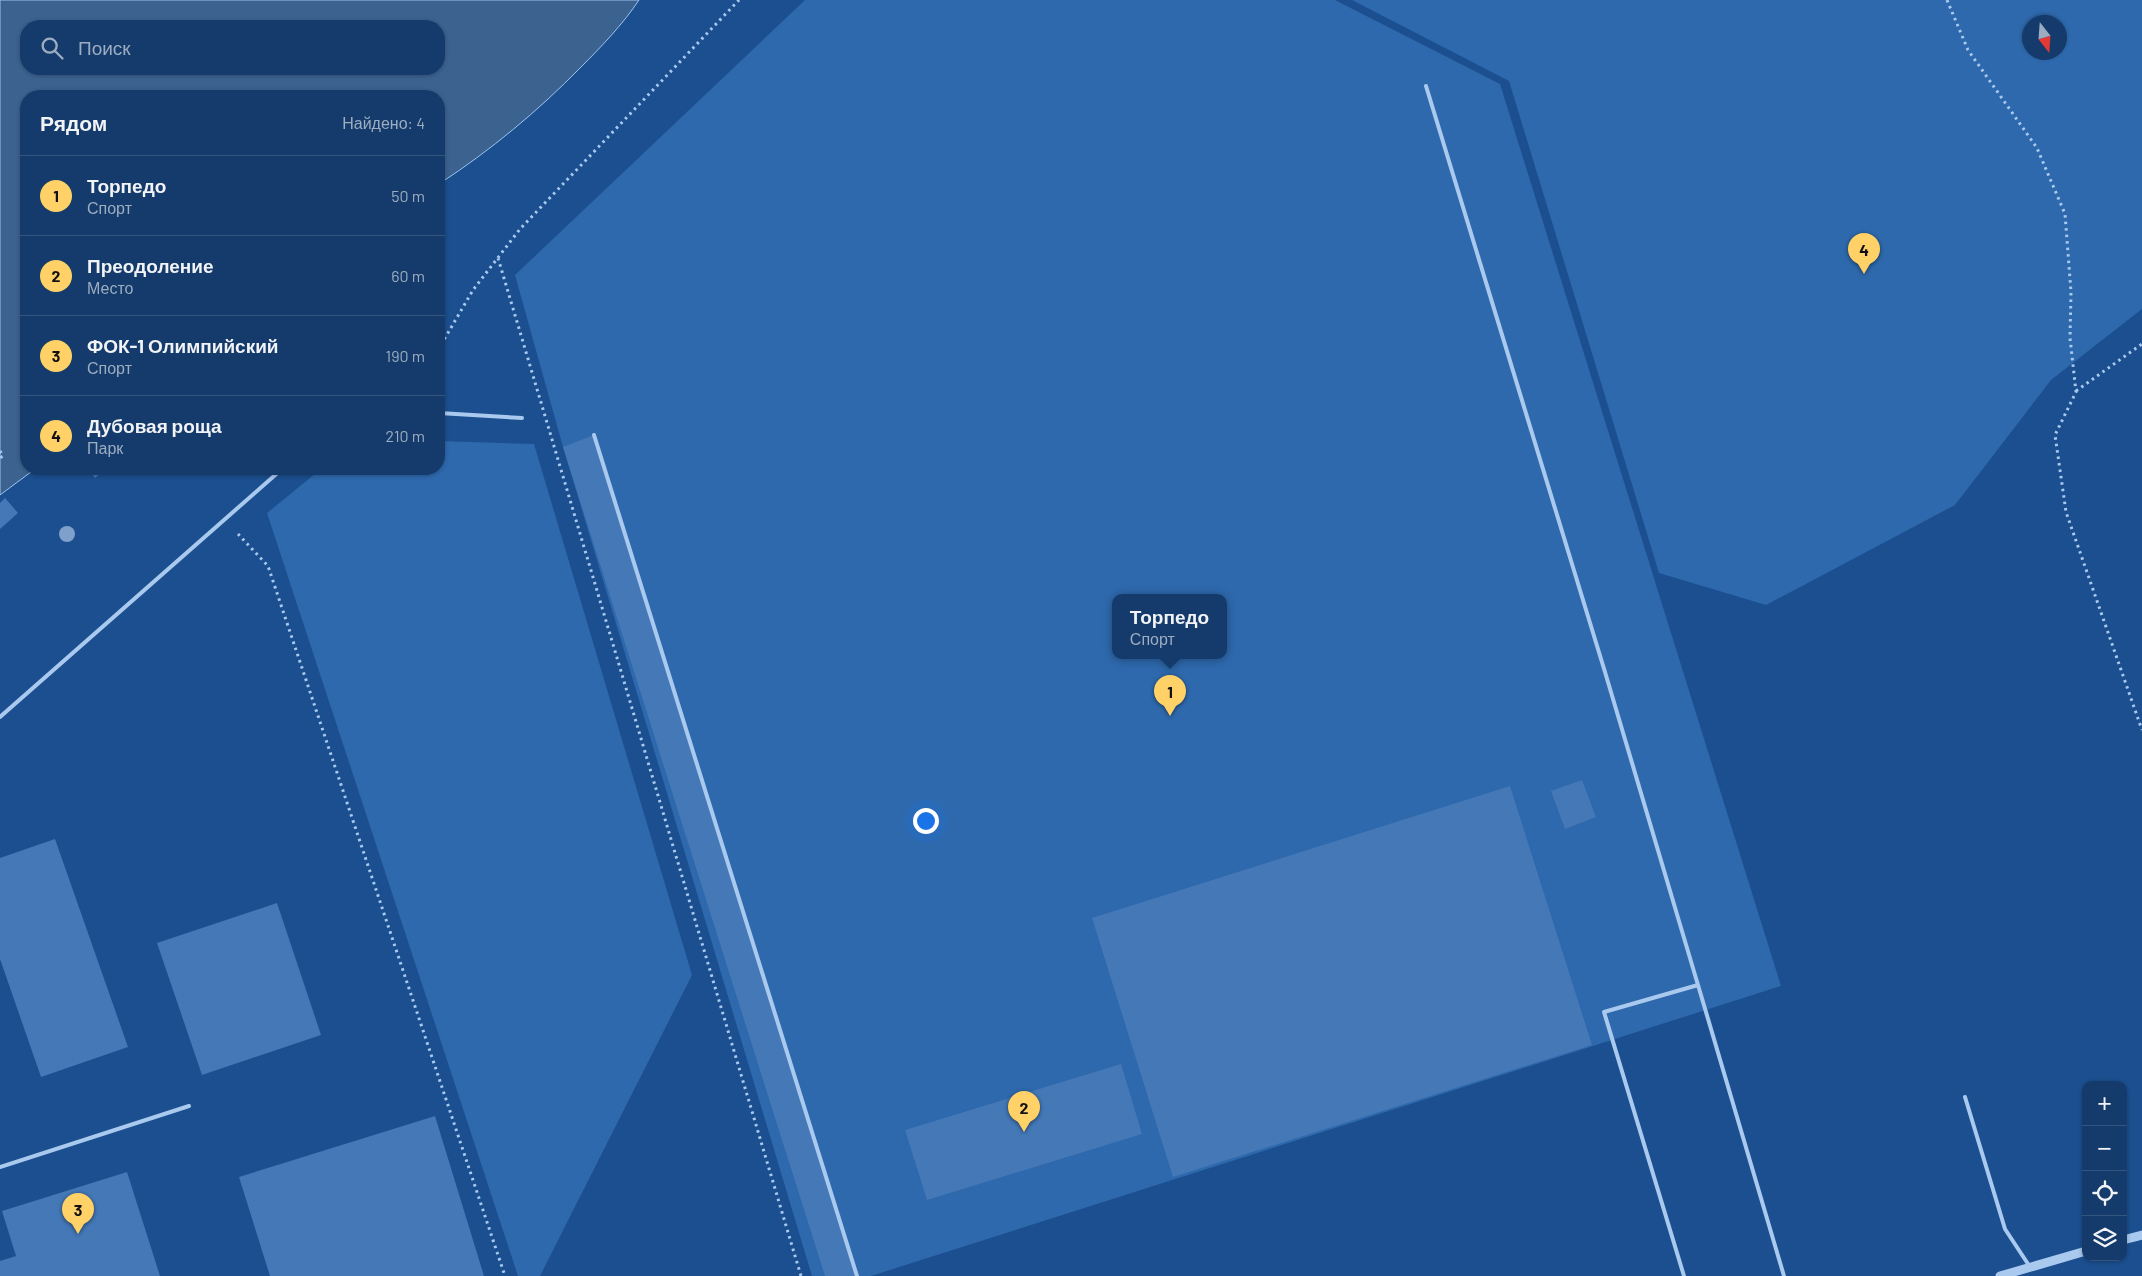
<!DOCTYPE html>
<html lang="ru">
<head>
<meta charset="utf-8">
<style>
  body { margin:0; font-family:Barlow,sans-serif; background:#1d4271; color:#f1f3f6 }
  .controls { position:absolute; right:15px; bottom:15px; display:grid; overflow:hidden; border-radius:10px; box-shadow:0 1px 4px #0004 }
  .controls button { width:45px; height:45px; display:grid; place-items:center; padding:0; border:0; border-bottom:1px solid #33557e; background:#143b6b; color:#f1f3f6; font:25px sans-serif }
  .compass { position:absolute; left:2022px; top:15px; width:45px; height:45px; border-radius:50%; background:#143b6b; box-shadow:0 1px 4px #0004; rotate:163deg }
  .you { position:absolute; left:925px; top:820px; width:18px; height:18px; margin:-12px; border:4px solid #fff; border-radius:50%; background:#1a73e8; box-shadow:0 0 0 8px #1a73e833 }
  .badge { display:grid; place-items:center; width:32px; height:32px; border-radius:50%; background:#ffd166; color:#111; font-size:16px; font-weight:700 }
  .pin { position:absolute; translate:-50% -41px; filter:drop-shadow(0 1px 2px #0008) }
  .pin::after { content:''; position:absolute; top:26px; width:18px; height:15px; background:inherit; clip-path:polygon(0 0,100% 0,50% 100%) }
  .popup { position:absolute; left:1112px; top:594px; width:115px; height:65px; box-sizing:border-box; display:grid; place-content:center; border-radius:10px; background:#143b6b; filter:drop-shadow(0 1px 4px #0005); font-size:16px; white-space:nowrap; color:#9dadc1 }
  .popup b { font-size:19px; color:#f1f3f6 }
  .popup::after { content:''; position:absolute; left:50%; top:100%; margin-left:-10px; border:10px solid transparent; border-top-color:#143b6b }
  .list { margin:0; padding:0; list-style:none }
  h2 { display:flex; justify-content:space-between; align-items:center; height:65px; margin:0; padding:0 20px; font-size:21px }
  h2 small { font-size:16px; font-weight:400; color:#9dadc1 }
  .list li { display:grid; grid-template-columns:32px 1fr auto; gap:15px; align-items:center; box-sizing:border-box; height:80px; padding:0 20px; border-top:1px solid #33557e }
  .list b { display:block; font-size:19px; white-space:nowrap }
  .list p { margin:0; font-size:16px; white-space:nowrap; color:#9dadc1 }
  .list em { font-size:16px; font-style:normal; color:#9dadc1 }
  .icon { flex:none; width:28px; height:28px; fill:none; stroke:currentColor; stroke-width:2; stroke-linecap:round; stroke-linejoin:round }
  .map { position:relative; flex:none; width:2142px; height:1276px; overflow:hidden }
  .search { position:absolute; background:#143b6b; box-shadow:0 1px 4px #0004; left:20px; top:20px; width:425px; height:55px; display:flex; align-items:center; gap:12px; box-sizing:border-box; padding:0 18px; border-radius:20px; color:#9dadc1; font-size:19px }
  .panel { position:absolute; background:#143b6b; box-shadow:0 1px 4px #0004; left:20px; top:90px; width:425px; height:385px; border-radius:20px }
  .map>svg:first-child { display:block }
  .green { fill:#2e69ad; fill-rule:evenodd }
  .water { fill:#3c6290; stroke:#9cc4f0; fill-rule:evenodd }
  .building { fill:#4478b7 }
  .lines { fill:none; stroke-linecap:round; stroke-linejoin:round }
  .path { stroke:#a9c9ee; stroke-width:3; stroke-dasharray:2.5 4; stroke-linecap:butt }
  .service { stroke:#a9c9ee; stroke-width:4 }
  .tertiary { stroke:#a9c9ee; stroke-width:9 }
  .tree { fill:#7ea0ca }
</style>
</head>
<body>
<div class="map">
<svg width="2142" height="1276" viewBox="0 0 2142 1276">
  <rect width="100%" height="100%" fill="#1b4f8f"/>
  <path class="green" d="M805,0h530l165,84 281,902 -910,290h-59l-249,-829 -48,-172zM1116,597h108v58h-108z
    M1352,0h790v309l-91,71 -96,125 -189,100 -107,-32 -150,-492zM2030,22h30v30h-30z
    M439,441l95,3 158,531 -152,301h-22l-251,-763 54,-44h118z"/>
  <path class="water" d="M0,0h639c-16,24 -37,46 -58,67 -43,44 -90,83 -142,117v-88h-413v373h9l-35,26zM26,26h413v43h-413z"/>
  <path class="building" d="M594,435l263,841h-32l-262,-829z
    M88,469h18l-11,9z
    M5,498l13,15 -18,16v-26z
    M1582,780l14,37 -31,12 -14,-38z
    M1510,786l82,259 -419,132 -81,-259z
    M55,839l73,208 -87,30 -41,-118v-101z
    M277,903l44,132 -119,40 -45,-132z
    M1121,1064l21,70 -215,66 -22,-70z
    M435,1116l49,160h-214l-31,-99z
    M127,1172l33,104h-160v-15l16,-5 -14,-45z"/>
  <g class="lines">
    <path class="path" d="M1947,0l21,50 69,98 28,66 6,78 -1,46 6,54 -21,43 11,77 76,218
      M498,258l303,1018
      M439,343l6,-5 28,-48 47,-61 219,-229
      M2076,391l66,-47
      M0,451l3,5 -3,2
      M238,534l30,32 237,710"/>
    <path class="service" d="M1426,86l179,586 93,313 -94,27 80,264
      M439,413l83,5
      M594,435l263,841
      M0,717l282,-248
      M1698,985l86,291
      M1965,1097l40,132 25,38
      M0,1167l189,-61"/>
    <path class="tertiary" d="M2123,1240l19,-5
      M2000,1276l86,-25"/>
  </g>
  <circle class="tree" cx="67" cy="534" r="8"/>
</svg>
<div class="controls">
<button>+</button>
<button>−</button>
<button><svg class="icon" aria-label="locate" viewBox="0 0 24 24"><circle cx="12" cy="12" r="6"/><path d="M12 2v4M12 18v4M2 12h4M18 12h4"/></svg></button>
<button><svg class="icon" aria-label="layers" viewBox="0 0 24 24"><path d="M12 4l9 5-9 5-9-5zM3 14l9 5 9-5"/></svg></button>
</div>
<svg class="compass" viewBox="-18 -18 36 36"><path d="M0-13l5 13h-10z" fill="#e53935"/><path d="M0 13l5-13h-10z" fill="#9dadc1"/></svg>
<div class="you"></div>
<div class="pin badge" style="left:1170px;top:716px">1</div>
<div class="popup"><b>Торпедо</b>Спорт</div>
<div class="pin badge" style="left:1024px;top:1132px">2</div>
<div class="pin badge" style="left:78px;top:1234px">3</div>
<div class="pin badge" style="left:1864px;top:274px">4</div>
<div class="search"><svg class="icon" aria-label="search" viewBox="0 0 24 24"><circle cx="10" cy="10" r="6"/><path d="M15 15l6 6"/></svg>Поиск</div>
<section class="panel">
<h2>Рядом<small>Найдено: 4</small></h2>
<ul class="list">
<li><span class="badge">1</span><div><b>Торпедо</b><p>Спорт</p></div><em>50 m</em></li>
<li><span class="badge">2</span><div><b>Преодоление</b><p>Место</p></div><em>60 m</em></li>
<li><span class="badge">3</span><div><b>ФОК-1 Олимпийский</b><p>Спорт</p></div><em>190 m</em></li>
<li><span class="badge">4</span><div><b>Дубовая роща</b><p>Парк</p></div><em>210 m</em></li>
</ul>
</section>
</div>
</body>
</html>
